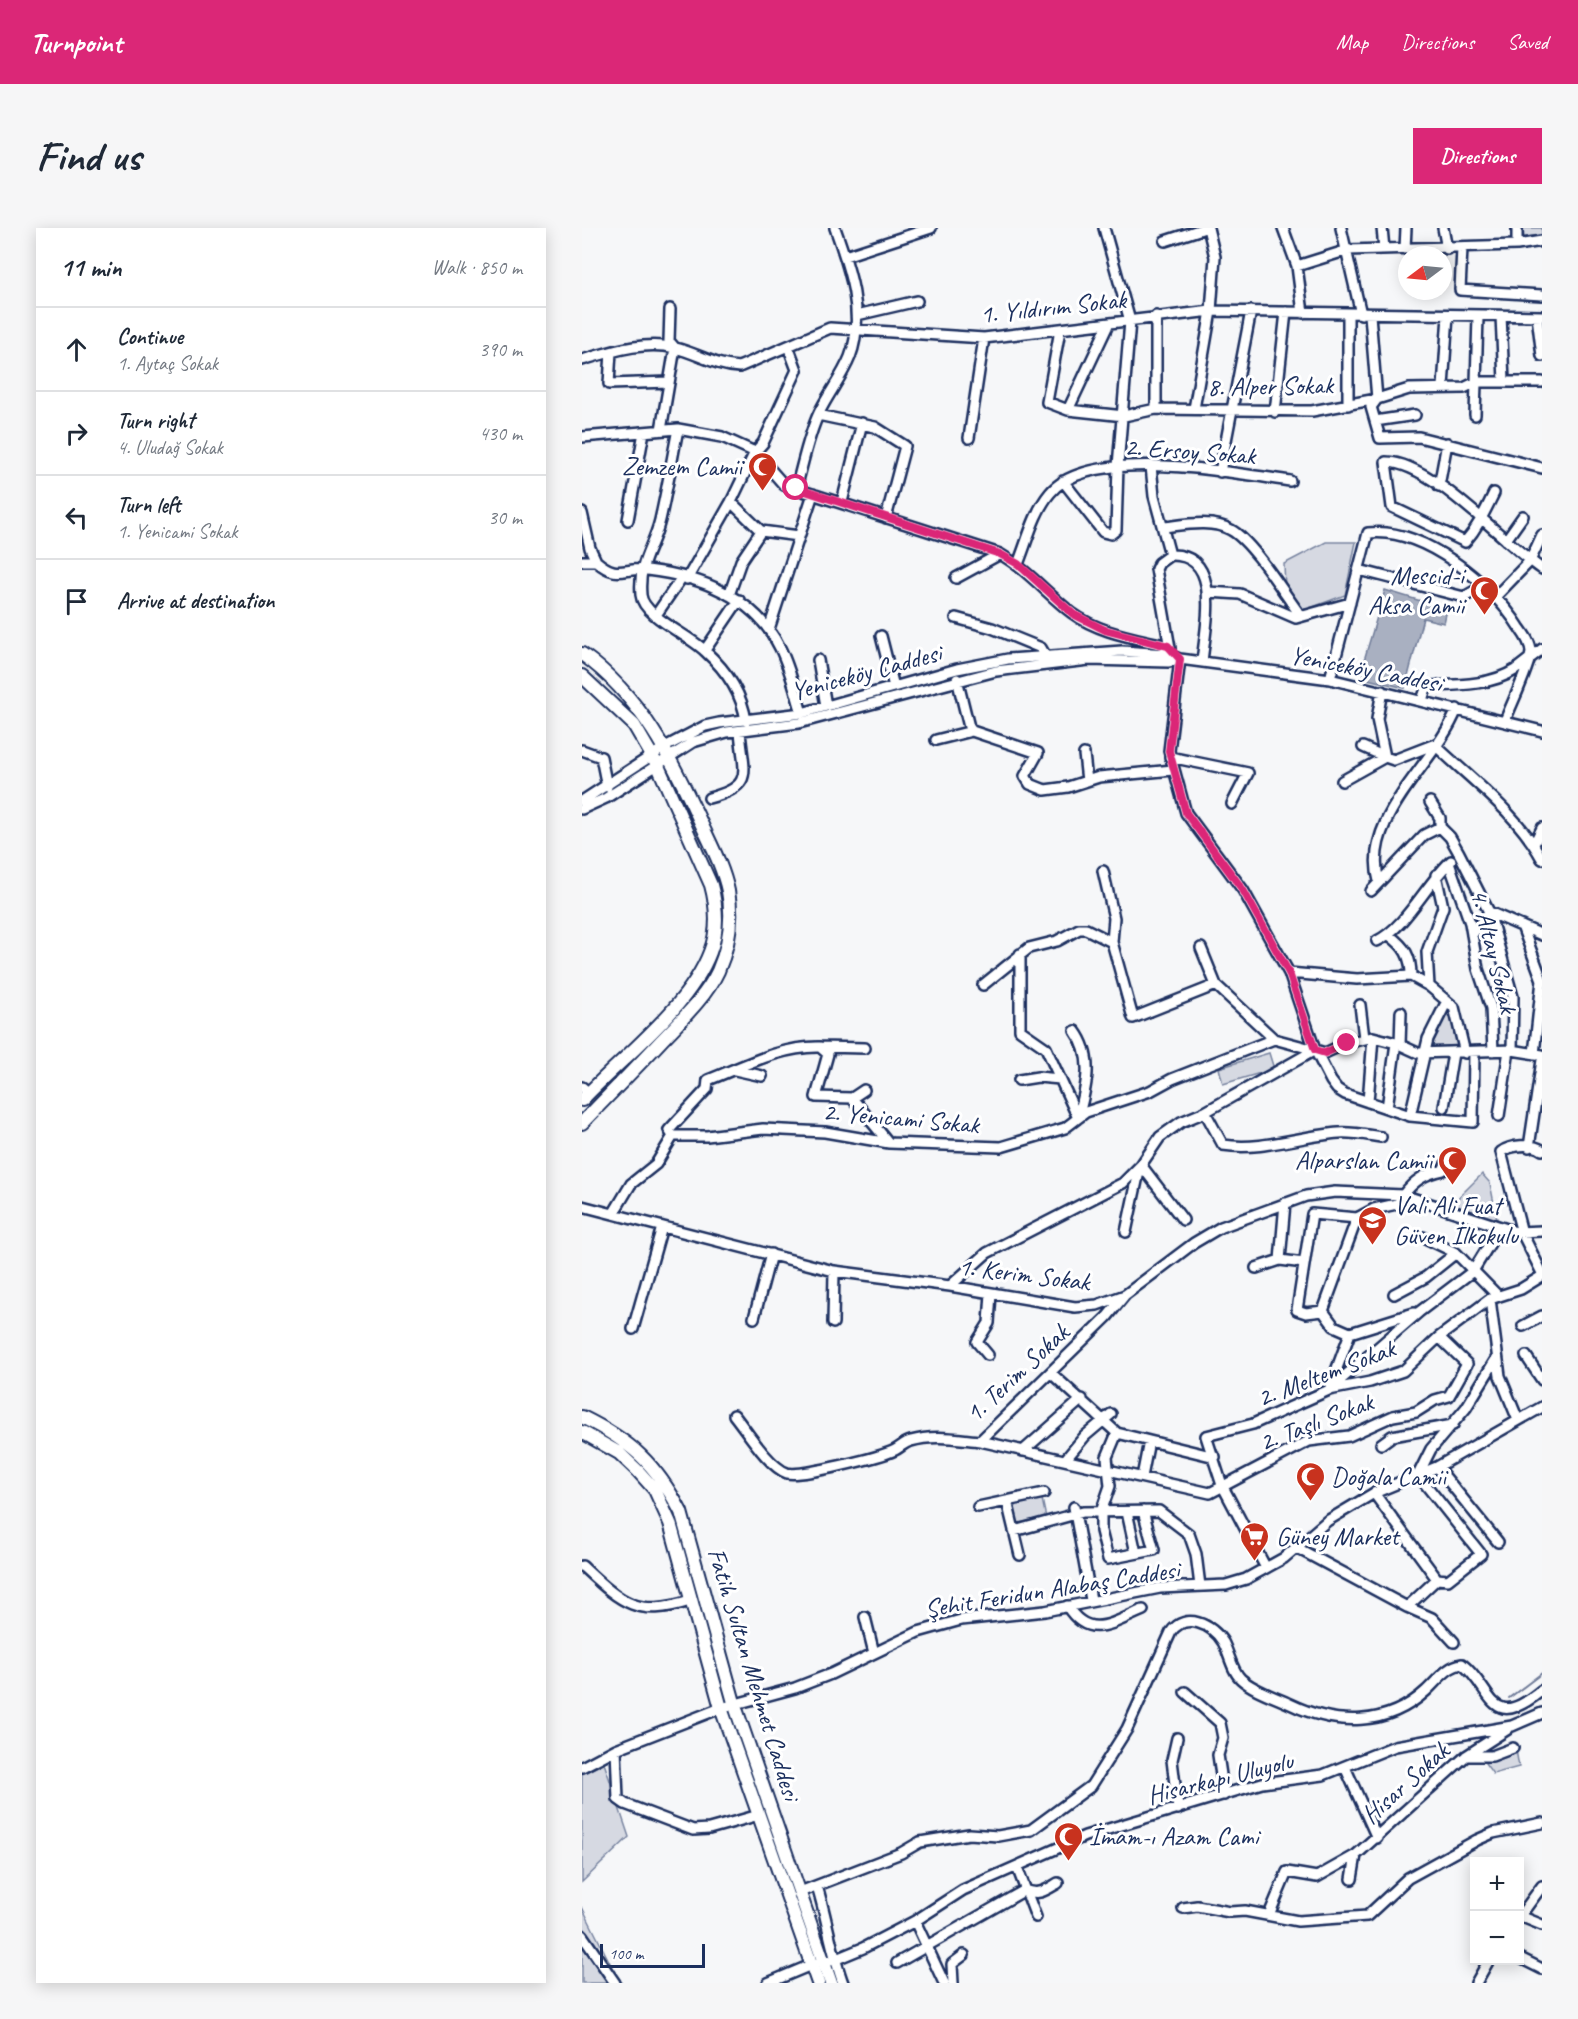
<!DOCTYPE html>
<html lang="en">
<head>
<meta charset="utf-8">
<style>
  body { margin:0; font-family:Caveat,sans-serif; background:#f6f6f7; color:#1f2937 }
  .controls { position:absolute; right:18px; bottom:18px; display:grid; overflow:hidden; border-radius:0px; box-shadow:0 3px 15px #0003 }
  .controls button { width:54px; height:54px; display:grid; place-items:center; padding:0; border:0; border-bottom:2px solid #e0e1e3; background:#fff; color:#1f2937; font:30px sans-serif }
  .compass { position:absolute; left:816px; top:18px; width:54px; height:54px; border-radius:50%; background:#fff; box-shadow:0 3px 15px #0003; rotate:254deg }
  .scale { position:absolute; left:18px; bottom:15px; width:105px; box-sizing:border-box; padding-left:6px; border:3px solid #1b2f5e; border-top:0; font-size:16px; line-height:21px; white-space:nowrap; color:#1b2f5e; -webkit-text-stroke:4px #fff; paint-order:stroke }
  .stop { position:absolute; width:18px; height:18px; margin:-14px; border:4px solid #db2777; border-radius:50%; background:#fff }
  .stop.end { background:#db2777; border-color:#fff; box-shadow:0 2px 6px #0008 }
  .list { margin:0; padding:0; list-style:none }
  h2 { display:flex; justify-content:space-between; align-items:center; height:78px; margin:0; padding:0 24px; font-size:26px }
  h2 small { font-size:20px; font-weight:400; color:#747a83 }
  .list li { display:grid; grid-template-columns:39px 1fr auto; gap:18px; align-items:center; box-sizing:border-box; height:84px; padding:0 24px; border-top:2px solid #e0e1e3 }
  .list b { display:block; font-size:22px; white-space:nowrap }
  .list p { margin:0; font-size:20px; white-space:nowrap; color:#747a83 }
  .list em { font-size:20px; font-style:normal; color:#747a83 }
  .icon { flex:none; width:33px; height:33px; fill:none; stroke:currentColor; stroke-width:2; stroke-linecap:round; stroke-linejoin:round }
  .map { position:relative; flex:none; width:960px; height:1755px; overflow:hidden; border-radius:0px }
  header { display:flex; align-items:center; gap:36px; box-sizing:border-box; height:84px; padding:0 30px; background:#db2777; color:#fff }
  header strong { font-size:28px }
  nav { display:flex; gap:33px; margin-inline-start:auto; font-size:21px }
  .intro { display:flex; align-items:center; justify-content:space-between; box-sizing:border-box; height:144px; padding:0 36px }
  h1 { margin:0; font-size:42px }
  .button { padding:15px 27px; border-radius:0px; background:#db2777; color:#fff; font-size:21px; font-weight:700 }
  main { display:flex; gap:36px; padding:0 36px }
  aside { flex:1; background:#fff; border-radius:0px; box-shadow:0 3px 15px #0003 }
  .map>svg:first-child { display:block }
  .green { fill:#d6d9e2; stroke:#7884a0; stroke-width:1.5 }
  .water { fill:#a9b0c1; stroke:#707c99; stroke-width:1.5 }
  .lines { fill:none; stroke-linecap:round; stroke-linejoin:round }
  .stream { stroke:#707c99; stroke-width:2 }
  .minor-casing { stroke:#1b2f5e; stroke-width:14 }
  .major-casing { stroke:#1b2f5e; stroke-width:16 }
  .minor { stroke:#fff; stroke-width:9 }
  .major { stroke:#fff; stroke-width:12 }
  .route { stroke:#db2777; stroke-width:8 }
  .labels { text-anchor:middle; dominant-baseline:central; stroke-width:6; stroke-linejoin:round; paint-order:stroke }
  .street-label { font-size:26px; fill:#1b2f5e; stroke:#fff }
  .poi-label { font-size:26px; fill:#1b2f5e; stroke:#fff; text-anchor:start }
</style>
</head>
<body>
<header>
<strong>Turnpoint</strong>
<nav><a>Map</a><a>Directions</a><a>Saved</a></nav>
</header>
<div class="intro"><h1>Find us</h1><a class="button">Directions</a></div>
<main>
<aside>
<h2>11 min<small>Walk · 850 m</small></h2>
<ul class="list">
<li><svg class="icon" aria-label="ahead" viewBox="0 0 24 24"><path d="M12 20V5M6 11l6-6 6 6"/></svg><div><b>Continue</b><p>1. Aytaç Sokak</p></div><em>390 m</em></li>
<li><svg class="icon" aria-label="right" viewBox="0 0 24 24"><path d="M7 20v-9h11M14 6l5 5-5 5"/></svg><div><b>Turn right</b><p>4. Uludağ Sokak</p></div><em>430 m</em></li>
<li><svg class="icon" aria-label="left" viewBox="0 0 24 24"><path d="M17 20v-9H6M10 6l-5 5 5 5"/></svg><div><b>Turn left</b><p>1. Yenicami Sokak</p></div><em>30 m</em></li>
<li><svg class="icon" aria-label="arrive" viewBox="0 0 24 24"><path d="M6 21V4h12l-3 4 3 4H6"/></svg><div><b>Arrive at destination</b></div></li>
</ul>
</aside>
<div class="map">
<svg width="960" height="1755" viewBox="0 0 960 1755">
  <rect width="100%" height="100%" fill="#f6f7f9"/>
  <filter id="ink" filterUnits="userSpaceOnUse"><feTurbulence type="fractalNoise" baseFrequency=".0167" numOctaves="2"/><feDisplacementMap in="SourceGraphic" scale="12" xChannelSelector="R" yChannelSelector="G"/><feConvolveMatrix kernelMatrix="1 2 1 2 8 2 1 2 1" color-interpolation-filters="sRGB"/></filter>
  <g filter="url(#ink)">
    <path class="green" d="M941,0h19v7l-18,2z
      M744,314h30l-11,53 -46,17 -14,-24 -1,-24z
      M867,780l3,1 7,36 -25,2 -2,-6z
      M687,825l5,16 -51,15 -4,-16z
      M900,946l8,9 8,41 -45,-17 3,-7z
      M460,1271l4,19 -28,5 -4,-18z
      M934,1522l3,17 -26,7 -8,-11z
      M22,1535l25,74 -47,45v-108z
      M0,1679l38,76h-38z"/>
    <path class="water" d="M803,362l62,19 -3,14 -21,-5 -18,70 -46,-11z"/>
    <g class="lines">
      <path class="stream" d="M927,1470l33,-25"/>
      <defs>
        <path id="minor" d="M701,0l14,38 6,47
          M759,0l20,86
          M800,0l2,21
          M861,0l4,21
          M935,0v17
          M583,13l40,-13
          M880,20l-2,42 82,5
          M823,21l1,-21
          M263,28l86,-28
          M715,38l51,-16 169,-5 25,-4
          M766,86v91
          M275,87l60,-14
          M788,87l7,84 -6,8 9,31 39,-1 123,31
          M919,88l3,65
          M955,88l5,40
          M478,102l-13,72 21,8 56,6 32,-7 156,2 65,-12 32,-10 55,-1 12,-6h66
          M29,124l-2,32 60,-2
          M0,132c28,-8 63,-20 93,-12 22,5 40,18 64,19l91,-39 154,10 227,-27 331,5
          M861,159l5,-72
          M574,181v-93
          M612,181l17,-98 4,-54 -7,-29
          M486,182l40,-85
          M693,184l11,-100
          M236,187l57,12 30,19 -19,72
          M893,187l3,-98
          M793,193l40,-6
          M96,201c-6,30 -11,61 -18,91 -7,29 -22,41 -19,75 2,21 48,40 64,56 21,19 37,42 41,70
          M79,202l14,-82 -6,-7 1,-32
          M0,209l96,-8 44,8 33,15 29,33 216,69c28,16 47,40 72,59 27,20 64,25 96,33
          M387,210l15,-100
          M569,238l3,30 16,59c54,-2 35,73 32,107
          M638,244l31,-161
          M481,253l40,51 8,2 5,-4 2,-64 12,-145 -26,-93
          M857,258l8,-43
          M214,260c7,-24 12,-52 23,-75 9,-19 23,-36 31,-56 16,-41 -1,-90 -15,-129
          M912,265c-9,18 -16,34 -29,49l-73,-35 -6,-45c46,0 116,80 156,107
          M149,274l30,29 38,5
          M260,274l20,-79
          M0,285l8,35 6,13
          M46,292l16,-88
          M581,299c20,-2 49,-8 68,3 22,12 54,65 70,86
          M924,312l17,-24
          M588,327l-11,8 -3,6 14,79
          M0,333h14c22,19 28,6 51,9 53,6 108,27 133,78 10,20 15,43 22,65
          M436,336c9,-22 16,-52 32,-71 40,-48 183,-20 240,-12
          M777,342l105,27 21,-12
          M374,350l44,-24
          M105,351l44,-77 24,-50 8,-9 34,-73 -9,-24
          M626,364l32,2 56,24 54,-15
          M147,367l12,-34 20,-30
          M914,368l34,-35 12,-26
          M74,387l26,-38
          M374,390l36,10 49,20 4,7
          M187,401l44,-135
          M299,408l13,51
          M123,422l34,-50
          M598,431l-11,92 17,62 57,77 46,83 26,77 16,31 6,8 8,5 65,22 63,6 1,-70
          M236,432l8,46
          M375,451l12,48 3,4 66,22 -13,23 5,8 15,6 23,-3 31,-10 74,-7
          M748,451l38,-146c54,-7 124,51 151,94 5,7 12,16 12,25 -1,14 -20,53 -26,69
          M800,463l-5,28 8,38
          M840,472l5,-14c29,-1 63,0 88,-16 9,-7 18,-14 27,-21
          M354,512l36,-9
          M854,518c37,35 82,68 106,113
          M781,519l22,10
          M0,522l19,7 6,30
          M502,526l3,27
          M588,529l78,16 -16,31
          M760,553l43,-24 9,3 44,-17
          M127,570c47,-12 34,-26 31,-67
          M0,573l83,-54 40,-21 14,-3 83,-10 155,-44 51,-10 114,-8 44,3 14,5 150,20 212,52
          M848,574l10,16v9
          M0,581l24,-11 87,-56 34,-10 72,-9 197,-52 93,-11 80,2 11,-3
          M858,599l10,10 9,16 30,59 24,85 -1,53
          M952,616l8,-16
          M867,635l21,60 8,46 13,39 2,43
          M797,653c-18,-64 57,-117 78,-172
          M789,663l53,-56 16,-8
          M940,698l20,54 -8,74
          M807,707c16,12 22,21 22,41
          M890,707l17,-23 53,23
          M795,713c29,-14 49,-57 74,-80
          M530,714l21,76 83,-33
          M619,720l15,37 58,54 41,11
          M438,726v76l26,18 32,70
          M707,745l68,6 54,-3 18,10 25,21 11,46
          M401,757l46,-37 28,-7 22,-12h7l26,13 2,-24 -11,-47
          M847,758l-2,-34 16,-45 -7,-32
          M778,777l4,33
          M493,803c20,27 11,57 3,87
          M818,817l1,-33
          M238,819l45,1
          M153,842l27,6
          M437,852l19,-3 22,2
          M0,859l7,6
          M270,870l12,-8
          M786,874l5,-65
          M862,879l9,-54
          M805,880l9,-65
          M623,884l18,33c39,6 77,-9 116,-12 13,-1 28,2 42,4
          M828,888l18,-77 19,-38
          M917,888l10,-66
          M91,908l-4,-6 38,-41 1,-9c36,-14 73,-34 112,-33l8,7 -12,43 36,1 37,45
          M947,919l13,-87
          M960,922c-10,-7 -32,-5 -41,2l21,81 20,40
          M559,937l42,55
          M821,967c12,-15 21,-21 40,-25l3,-6
          M0,978l252,65 116,15 125,21 22,-2 28,-10 69,-52 27,-16 85,-31 29,-4 68,3 113,37 26,-1
          M31,986l18,-30 25,-20 17,-28h34l56,-7 62,3 64,11 112,4 64,-19 21,-16 64,-21 22,-12 102,-40
          M544,1004l14,-65
          M841,1009l33,16 41,42
          M698,1032l5,-57
          M674,1040l24,-8 24,3
          M368,1058l37,-33 136,-70 18,-18 19,-28 21,-15 24,-10 110,-62 10,3 22,-10 26,-6 23,6 22,10 94,-3 30,5
          M812,1066l32,-17 30,-24
          M908,1071l10,77 18,44
          M741,1083l-17,2 -9,-3 15,-96 45,4 17,-9 41,-9
          M741,1083l11,15 16,7 64,-20
          M741,1083l34,-93
          M172,1090l17,-64
          M251,1095l1,-52
          M941,1098l19,-10
          M51,1101l29,-102
          M857,1109l28,27 -18,32
          M406,1127l-11,-13 12,-19 2,-30
          M944,1128l16,24
          M469,1145l66,60 98,24
          M748,1159l20,-54
          M749,1160l88,-76 54,-41 27,-44
          M152,1187c13,16 35,52 53,58 13,4 94,-16 108,-23 6,-3 10,-8 16,-9 23,-7 47,-2 69,0l127,-124 18,-22
          M535,1205l-10,24 3,29 -9,26v19l7,28 46,-9 -11,-39
          M398,1213l230,52 99,-52 40,-5 44,-20 23,-4 19,-12 14,-4
          M799,1216l11,-8 61,-11
          M441,1223l59,-52
          M483,1232l20,-24 26,-22
          M855,1239l61,75
          M560,1249l7,-36
          M792,1265l63,86
          M425,1273l13,54
          M396,1279l66,-14
          M492,1279l17,93
          M545,1284l9,41
          M432,1303l69,-19 76,-1 30,23 7,20 4,32
          M715,1320l110,59 30,-28 11,1 33,-26 -63,-79 13,-26 35,-41 30,-49
          M0,1338c39,36 54,52 108,35
          M684,1340l-44,-83 -16,-49 47,-12 76,-34 41,-8 33,-11 36,-34 51,-38 31,-10 21,-13
          M485,1378c22,35 45,17 76,4
          M825,1379l25,11 22,24
          M283,1389l9,36
          M603,1464l35,31 3,15 -5,17 6,40
          M595,1510l-5,22 6,49
          M34,1521l2,50 7,5 68,26 16,-1 50,-14
          M884,1528h26l21,-8
          M0,1539l34,-18 105,-41 74,-20 36,-14 87,-42 43,-12 84,-9 115,-23 66,-3 20,-6 38,-21 43,-37 47,-28 63,-26 105,-60
          M763,1539l32,71
          M435,1639l19,50
          M770,1651l4,-24
          M235,1658c10,32 14,65 26,97
          M218,1664l101,-39 19,-11 49,-8 29,2 33,-6 60,-44 36,-57 44,-97c14,-20 41,-8 52,10 6,11 9,29 18,37 12,11 34,18 49,25 46,22 97,23 136,-13 11,-10 21,-25 36,-27 32,25 27,70 80,26
          M601,1680l14,-2 33,6 15,-1 53,10 69,-5 41,-38 69,-38 16,-7 49,-10
          M687,1687l18,-43 30,5 39,-22 110,-99 42,-27
          M938,1688l22,-30
          M938,1688l22,9
          M333,1693l29,62
          M0,1707l33,48
          M938,1730l22,11
          M315,1735l128,-73c14,6 21,0 33,-7
          M186,1755l43,-18 23,-5 29,-12 52,-27 48,-31 122,-54 177,-53 61,-8 72,-29 117,-20 30,-13
          M371,1755l-1,-19 12,-9
          M894,1755l13,-23"/>
        <path id="major" d="M0,426c59,42 90,105 119,169 10,22 22,44 27,68 5,27 1,55 -10,80 -12,26 -37,49 -57,70 -26,28 -53,55 -79,82
          M0,448l52,49 24,41 53,119c6,22 8,44 -1,67 -21,56 -88,105 -128,148
          M0,1189c49,24 74,47 99,95l54,194 96,277
          M0,1204l37,21 19,18 17,19 15,33 51,185 97,275"/>
      </defs>
      <use href="#minor" class="minor-casing"/>
      <use href="#major" class="major-casing"/>
      <use href="#minor" class="minor"/>
      <use href="#major" class="major"/>
    </g>
  </g>
  <g class="lines" filter="url(#ink)">
    <path class="route" d="M214,260l204,66 18,10 55,50 32,16 63,16 12,13 -11,92 17,62 57,77 46,83 26,77 10,3 22,-10"/>
  </g>
  <defs>
    <symbol id="mosque-pin" viewBox="-11 -11 22 30"><path d="M0 17L-7.5 6A9.5 9.5 0 1 1 7.5 6Z" fill="#c8321e" stroke="#fff"/><path d="M3.5-4.9A6 6 0 1 0 3.5 4.9A5 5 0 1 1 3.5-4.9Z" fill="#fff"/></symbol>
    <symbol id="school-pin" viewBox="-11 -11 22 30"><path d="M0 17L-7.5 6A9.5 9.5 0 1 1 7.5 6Z" fill="#c8321e" stroke="#fff"/><path d="M0-5L7-2L0 1L-7-2ZM-4 1L0 2.5L4 1V4Q0 6-4 4Z" fill="#fff"/></symbol>
    <symbol id="supermarket-pin" viewBox="-11 -11 22 30"><path d="M0 17L-7.5 6A9.5 9.5 0 1 1 7.5 6Z" fill="#c8321e" stroke="#fff"/><path d="M-6-5.5h2.5l.6 2H6L4.5 2H-2.5L-4.4-4H-6ZM-1.5 3.2a1.3 1.3 0 1 0 .1 0ZM3 3.2a1.3 1.3 0 1 0 .1 0Z" fill="#fff"/></symbol>
  </defs>
  <g fill-rule="evenodd">
    <use href="#mosque-pin" x="164" y="222" width="33" height="45"/>
    <use href="#mosque-pin" x="886" y="346" width="33" height="45"/>
    <use href="#mosque-pin" x="854" y="916" width="33" height="45"/>
    <use href="#school-pin" x="774" y="976" width="33" height="45"/>
    <use href="#mosque-pin" x="712" y="1232" width="33" height="45"/>
    <use href="#supermarket-pin" x="656" y="1292" width="33" height="45"/>
    <use href="#mosque-pin" x="470" y="1592" width="33" height="45"/>
  </g>
  <g class="labels">
    <g class="street-label">
      <text transform="translate(471 79) rotate(-6)">1. Yıldırım Sokak</text>
      <text transform="translate(688 158) rotate(-1)">8. Alper Sokak</text>
      <text transform="translate(608 223) rotate(4)">2. Ersoy Sokak</text>
      <text transform="translate(784 441) rotate(11)">Yeniceköy Caddesi</text>
      <text transform="translate(284 444) rotate(-15)">Yeniceköy Caddesi</text>
      <text transform="translate(912 723) rotate(76)">4. Altay Sokak</text>
      <text transform="translate(319 890) rotate(5)">2. Yenicami Sokak</text>
      <text transform="translate(442 1046) rotate(7)">1. Kerim Sokak</text>
      <text transform="translate(435 1145) rotate(-43)">1. Terim Sokak</text>
      <text transform="translate(744 1145) rotate(-21)">2. Meltem Sokak</text>
      <text transform="translate(734 1194) rotate(-21)">2. Taşlı Sokak</text>
      <text transform="translate(470 1361) rotate(-9)">Şehit Feridun Alabaş Caddesi</text>
      <text transform="translate(172 1446) rotate(73)">Fatih Sultan Mehmet Caddesi</text>
      <text transform="translate(638 1550) rotate(-14)">Hisarkapı Uluyolu</text>
      <text transform="translate(823 1555) rotate(-42)">Hisar Sokak</text>
    </g>
    <g class="poi-label">
      <text x="160" y="238" text-anchor="end">Zemzem Camii</text>
      <text x="882" y="347" text-anchor="end">Mescid-i<tspan x="882" dy="30">Aksa Camii</tspan></text>
      <text x="850" y="932" text-anchor="end">Alparslan Camii</text>
      <text x="812" y="977">Vali Ali Fuat<tspan x="812" dy="30">Güven İlkokulu</tspan></text>
      <text x="749" y="1248">Doğala Camii</text>
      <text x="694" y="1308">Güney Market</text>
      <text x="507" y="1608">İmam-ı Azam Cami</text>
    </g>
  </g>
</svg>
<div class="controls">
<button>+</button>
<button>−</button>
</div>
<svg class="compass" viewBox="-18 -18 36 36"><path d="M0-13l5 13h-10z" fill="#e53935"/><path d="M0 13l5-13h-10z" fill="#747a83"/></svg>
<div class="scale">100 m</div>
<div class="stop" style="left:214px;top:260px"></div>
<div class="stop end" style="left:765px;top:815px"></div>
</div>
</main>
</body>
</html>
